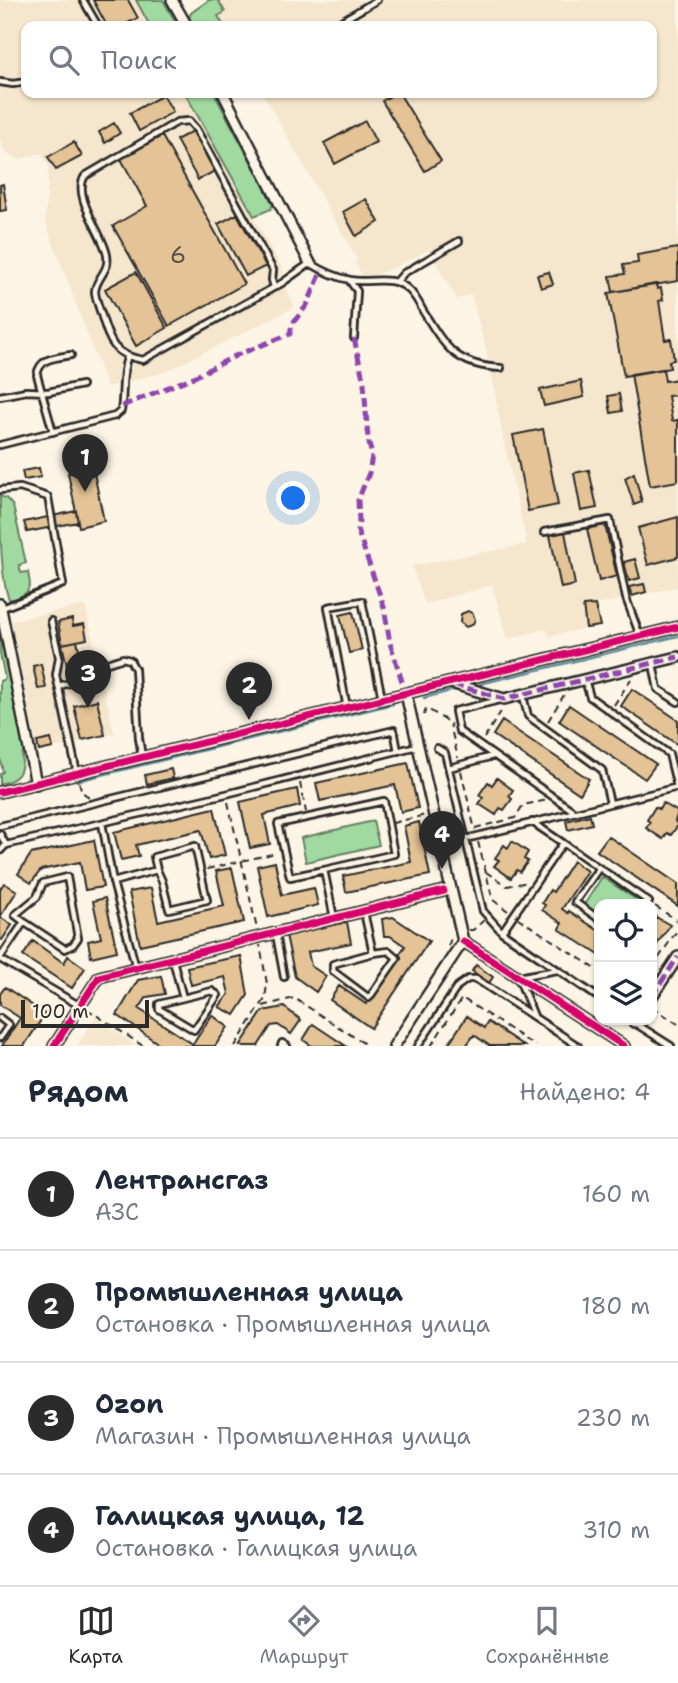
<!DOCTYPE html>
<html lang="ru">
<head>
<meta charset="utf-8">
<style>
  body { margin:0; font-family:"Shantell Sans",sans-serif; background:#f6f6f7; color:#1f2937 }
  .controls { position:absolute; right:21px; bottom:21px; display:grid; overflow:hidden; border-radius:14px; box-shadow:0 2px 5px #0004 }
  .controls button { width:63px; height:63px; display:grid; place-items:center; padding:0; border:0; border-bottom:2px solid #e0e1e3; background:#fff; color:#1f2937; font:35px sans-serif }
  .scale { position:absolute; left:21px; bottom:18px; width:128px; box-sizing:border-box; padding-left:7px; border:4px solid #2b2b2b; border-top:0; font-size:19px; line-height:24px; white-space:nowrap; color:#2b2b2b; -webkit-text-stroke:5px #fcf5e5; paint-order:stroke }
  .you { position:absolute; left:294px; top:499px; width:24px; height:24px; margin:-18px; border:5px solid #fff; border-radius:50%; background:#1a73e8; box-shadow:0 0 0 10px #1a73e833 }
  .badge { display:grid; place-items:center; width:46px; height:46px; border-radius:50%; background:#2b2b2b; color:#fff; font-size:23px; font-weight:700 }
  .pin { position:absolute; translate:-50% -58px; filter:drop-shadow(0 2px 4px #0008) }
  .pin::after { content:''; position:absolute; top:37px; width:24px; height:21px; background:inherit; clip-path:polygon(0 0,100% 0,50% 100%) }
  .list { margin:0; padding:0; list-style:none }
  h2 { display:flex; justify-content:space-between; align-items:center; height:91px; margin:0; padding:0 28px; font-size:30px }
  h2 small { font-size:23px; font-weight:400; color:#747a83 }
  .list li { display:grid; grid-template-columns:46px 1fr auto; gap:21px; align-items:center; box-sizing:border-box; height:112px; padding:0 28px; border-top:2px solid #e0e1e3 }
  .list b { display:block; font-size:26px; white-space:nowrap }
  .list p { margin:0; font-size:23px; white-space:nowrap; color:#747a83 }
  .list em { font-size:23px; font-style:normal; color:#747a83 }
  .icon { flex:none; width:38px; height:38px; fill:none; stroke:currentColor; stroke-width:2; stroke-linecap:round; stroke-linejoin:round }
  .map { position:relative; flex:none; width:678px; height:1046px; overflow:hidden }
  .search { position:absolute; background:#fff; box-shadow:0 2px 5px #0004; left:21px; right:21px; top:21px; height:77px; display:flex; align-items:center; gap:18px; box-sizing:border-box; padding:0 24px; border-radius:14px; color:#747a83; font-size:26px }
  .sheet { height:539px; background:#fff }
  nav { display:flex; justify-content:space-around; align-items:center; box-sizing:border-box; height:98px; border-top:2px solid #e0e1e3; background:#fff; font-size:19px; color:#747a83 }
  nav a { display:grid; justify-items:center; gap:4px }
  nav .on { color:#2b2b2b }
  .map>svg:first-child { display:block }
  .built { fill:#f5e6cd }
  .green { fill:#a1daa0; stroke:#668266; stroke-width:2 }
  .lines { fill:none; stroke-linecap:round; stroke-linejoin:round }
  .stream { stroke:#638f9c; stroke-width:2.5 }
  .building { fill:#e4c396; stroke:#2b2b2b; stroke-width:2 }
  .service-casing { stroke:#2b2b2b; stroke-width:10 }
  .minor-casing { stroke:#2b2b2b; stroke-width:14 }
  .path { stroke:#2b2b2b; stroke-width:2; stroke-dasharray:7 5; stroke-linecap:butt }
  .service { stroke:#fcf5e5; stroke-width:4.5 }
  .minor { stroke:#fcf5e5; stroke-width:9 }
  .quiet { stroke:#8e44ad; stroke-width:5; stroke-dasharray:10 5; stroke-linecap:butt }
  .cycleway-casing { stroke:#fcf5e5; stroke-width:11 }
  .cycleway { stroke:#d6006c; stroke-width:7 }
  .labels { text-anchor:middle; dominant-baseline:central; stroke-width:7; stroke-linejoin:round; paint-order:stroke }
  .number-label { font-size:23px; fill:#595146 }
</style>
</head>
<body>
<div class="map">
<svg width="678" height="1046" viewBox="0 0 678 1046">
  <rect width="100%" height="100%" fill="#fcf5e5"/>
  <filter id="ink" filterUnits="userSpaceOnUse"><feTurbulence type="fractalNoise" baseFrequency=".0143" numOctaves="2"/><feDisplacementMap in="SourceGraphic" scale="14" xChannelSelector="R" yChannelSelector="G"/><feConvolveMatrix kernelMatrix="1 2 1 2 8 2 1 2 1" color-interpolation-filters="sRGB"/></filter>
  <g filter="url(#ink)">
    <path class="built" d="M0,0h136l14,26h-124v67h159l99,179 -5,6 16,29 -130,65 -58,15 -62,-166 4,-55 -8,-13 -21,6 -5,-1 -10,-6 -5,-11z
      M218,0h460v587l-83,18 5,21 -51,10 -3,-7 -38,10 -16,-54 -67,19 -13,-38 115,-22 -26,-115 -11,-65 -19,-70 -14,5 -29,-49 -32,17 -32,12 -9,-17 2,-3 -94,-165 389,-1v-67h-428l-6,-10 7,-5z
      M85,605l29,128 -76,19 -27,-131z
      M95,1017l41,29h-59z"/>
    <path class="green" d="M136,0h27l15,26h-28z
      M209,0h9l7,12 -7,4 6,10h-31l-4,-8 2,-5z
      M185,93h29l59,110 -2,6 -17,7z
      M0,496l6,2 7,8 13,57 -7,2 2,8 7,-1 2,12 -3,8 -10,7h-8c-9,-20 -9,-78 -9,-103z
      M0,636l25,117 -3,1c1,19 -4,26 -22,30v-10l3,-2 -3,-14v-77l5,-2 -5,-26z
      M373,821l6,24 -73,17 -5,-24z
      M602,877l41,27h-44v11l-15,-10z"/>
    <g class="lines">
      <path class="stream" d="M480,684l198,-48
        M424,698l30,-8
        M77,781l316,-77"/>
    </g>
    <path class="building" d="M93,0h35l10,18 -16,8h-15z
      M396,93h3l42,68 -16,10 -43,-70z
      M163,95l10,17 -34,19 -9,-18z
      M365,121l11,21 -41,22 -11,-21z
      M114,123l6,10 -15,10 -6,-11z
      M193,131l22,40 -17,9 -22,-40z
      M162,136l82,148 -75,42 -56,-100 34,-20 -26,-47z
      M74,142l8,14 -26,14 -8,-13z
      M3,184l4,26 -7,1v-26z
      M366,199l13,23 -23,14 -13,-24z
      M237,214l29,52 -20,10 -28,-52z
      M678,248v33l-65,11 -3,-16 15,-2 -2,-9 15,-2 -1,-8z
      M136,272l31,56 -31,18 -31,-57z
      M549,272l4,12 -12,4 -4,-13z
      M656,284l1,5 4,-1 2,12 -4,1 6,39 6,-1 3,21 -5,1 1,7 -46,8 -16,-83z
      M663,369l2,12 13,-2v16l-10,1 4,25 6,-1v61l-28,5 -19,-112z
      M581,381l3,16 -40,9 -4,-16z
      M619,394l3,17 -11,2 -3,-17z
      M543,429l15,76 -30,6 -15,-76z
      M39,468l2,9 -17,3 -2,-9z
      M93,468l11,53 -25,6 -11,-54z
      M589,470l8,38 -16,3 -7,-38z
      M634,473l8,29 -8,3 -9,-27z
      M76,511l2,11 -51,10 -3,-10z
      M678,517v40l-30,8 -10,-37z
      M605,525l12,51 -18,5 -12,-52z
      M565,532l10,53 -14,3 -11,-53z
      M635,559l5,19 -11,3 -5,-19z
      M644,584l2,8 -14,4 -3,-9z
      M595,605l5,21 -14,2 -3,-22z
      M468,611l5,3 2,6 -3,5 -6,2 -6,-5 1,-8z
      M353,612l9,38 -13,3 -9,-38z
      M72,619l1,7 11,-2 3,15 -25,5 -4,-22z
      M77,641l5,22 -15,3 -5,-22z
      M41,664l5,24 -8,1 -5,-23z
      M632,689l46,31v25l-57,-39z
      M97,700l8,35 -23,5 -8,-34z
      M569,705l87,59 -11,15 -86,-58z
      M502,721l87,58 -9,15 -87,-59z
      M51,739l2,9 -14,3 -2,-9z
      M408,763l10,45 -17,4 -6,-27 -75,16 -4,-18z
      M171,769l2,9 -26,6 -2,-9z
      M497,778l16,12 -4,6 3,3 -8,11 -4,-2 -4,7 -17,-11 4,-6 -4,-3 9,-13 4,3z
      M297,789l3,17 -36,9 6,29 -20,4 -10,-46z
      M663,803l15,9 -3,9 3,4 -7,10 -4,-2 -4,6 -17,-11 4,-6 -3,-2 8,-13 4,2z
      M214,808l11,47 -16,4 -8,-29 -65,15 3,11 -18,4 -7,-28z
      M590,815l2,9 -24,6 -2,-9z
      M419,822l11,53 -84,17 -3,-16 68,-14 -7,-36z
      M608,836l70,48v22l-81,-55z
      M94,840l9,47 -18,3 -5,-28 -39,8 -10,13 -13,-9 13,-20z
      M512,841l16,11 -4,7 4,2 -8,11 -3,-2 -6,8 -17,-12 5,-6 -4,-2 9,-13 4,3z
      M573,861l14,10 -25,38 6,4 1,-2 30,20v24l-40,-26 3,-6 -20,-13 3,-5 -3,-2 8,-13 3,2z
      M275,862l7,33 32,-7 4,17 -50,12 -11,-51z
      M232,868l12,54 -104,23 -11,-53 22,-4 7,33 66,-15 -8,-35z
      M4,883l13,8 -17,26 12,8 -10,15 -2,-1v-50z
      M105,898l12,53 -26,6 -3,-16 13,-3 -8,-37z
      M393,917l36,24 -58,87 -41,-28 9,-14 27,18 39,-58 -15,-10h-6l-2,-17z
      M656,917l14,8 -18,27v-29z
      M347,922l4,21 -43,9 3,14 15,10 -10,16 -21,-15 -9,-42z
      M33,941l31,22 4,-7 17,12 -13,20 -49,-32z
      M241,956l7,39 -13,20 -16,-8 10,-13 -4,-17 -34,8 -4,-18z
      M476,965l17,12 -4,6 -17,-12z
      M161,976l4,18 -18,3 -8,12 54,35 19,-29 16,12 -13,19h-53l-45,-31 21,-35z
      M5,987l40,27 -21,32h-22l18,-28 -20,-13v-11z
      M284,1007l17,13 -10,14 -13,-9 -7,1 -13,20h-18l23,-35z
      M467,1016l17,12 4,-6 36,24h-34l-16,-11 -8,11h-19z
      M313,1024l33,22h-34l-9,-6z"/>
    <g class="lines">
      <defs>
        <path id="service" d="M83,0l15,26
          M333,26l44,-26
          M0,82l13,2 13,-2
          M349,280l8,11 -3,47
          M397,281l7,-8 55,-32
          M274,287l-2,-7 1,-10 -77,-141 -7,-8 -12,1 -92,54c-13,19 15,54 21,75 6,20 -9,24 -11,40 0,8 5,18 7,26 8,26 12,38 41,43l139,-77 28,-20c13,8 25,14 40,17 20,4 41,-6 58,9 7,6 11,14 15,22 22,36 33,55 78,57
          M0,396l26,-5 22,1 34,-7
          M53,432l-16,-57c3,-18 19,-17 34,-20
          M0,445l115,-29 6,-5c3,-18 0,-36 6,-53
          M0,490l20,-2 28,9 15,87 -63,25
          M544,532l66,-12 16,78 14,38
          M51,621l8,36 -3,18 21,98
          M653,664l5,25 20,13
          M585,680l5,17 79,57 8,33
          M59,686l25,-7 11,-12 28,-9 7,2 5,9 4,69 3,19
          M523,696l5,20 74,54 8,33
          M500,700l-45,11 4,20 113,79
          M347,708l-19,-101 34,-6 20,97
          M437,748l8,5 38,158 19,21 97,66
          M449,768l44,-12
          M532,822l31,21
          M102,823l11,59 23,86
          M0,826l394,-96 4,21
          M0,834l6,11
          M441,845l237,-58
          M0,851l6,-6 220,-51 191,-48
          M599,868l-24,34 24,17
          M324,870l70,-16 -10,-53 -106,23 12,53 34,-7 10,48
          M113,882l44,-12 5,11 7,28 38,-9 -12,-54 -41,11 3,13
          M364,912l9,41 -40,11v7l36,27 28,-40 -8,-7 -16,2
          M502,932l61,-89 86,59 -2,2
          M276,934l8,43
          M0,958l24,-36 -9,-7 22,-18 6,-14 24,-6 11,61 -5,7 -8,4 -41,-27
          M0,959l80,47
          M173,960l10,38 -24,6v5l35,21 24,-35 -6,-4 -29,7
          M534,1016l-16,-39 39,-7
          M0,1018l9,7 -9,13
          M630,1020l41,26
          M281,1046l1,-3 5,3
          M418,1046l40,-60 10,-7h8l102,67"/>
        <path id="minor" d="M172,0l15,26
          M223,93l87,170
          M0,604l36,180
          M451,683l53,16 174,-42
          M0,792l678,-165
          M463,941l161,105
          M652,996l26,-39
          M634,1022l2,-2
          M54,1046l45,-69 345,-86
          M394,1046l69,-105 -57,-247"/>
      </defs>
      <use href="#service" class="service-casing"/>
      <use href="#minor" class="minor-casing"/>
      <path class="path" d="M614,705l17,-26
        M424,715l2,-7 24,15 1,5
        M548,721l16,-26
        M452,733l6,25
        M484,738l18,-28
        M461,771l14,59
        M79,782l3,10 7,5
        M300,783l6,29
        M228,802l29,127
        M393,823l32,-8
        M475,828l40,-10 8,-13 25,-5
        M478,842l15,58 15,11
        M207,869l69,-16
        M486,872l21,14 22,-4
        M655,906l23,15
        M518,918l81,53
        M469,930h4l11,-10
        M448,946l4,-10
        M652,968l26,-39
        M263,1006l31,-8 74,48
        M652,1007l26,17
        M87,1009l56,37
        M235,1046l30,-47 2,-15 -7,-39
        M431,1046l31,-48 73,48"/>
      <use href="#service" class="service"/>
      <use href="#minor" class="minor"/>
      <path class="quiet" d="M354,338l10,45 4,56 4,17 -3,17 -11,27 1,22 -2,7 27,78 6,36 16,51
        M122,406l74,-30 41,-21 53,-21 2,-10 15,-19 15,-35
        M453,684l51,15 174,-42
        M652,996l26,-39
        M634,1022l2,-2"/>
      <defs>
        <path id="cycleway" d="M0,792l678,-165
          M463,941l161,105
          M54,1046l45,-69 345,-86"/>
      </defs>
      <use href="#cycleway" class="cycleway-casing"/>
      <use href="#cycleway" class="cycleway"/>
    </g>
  </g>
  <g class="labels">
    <g class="number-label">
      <text x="178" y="255">6</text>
    </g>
  </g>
</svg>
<div class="controls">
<button><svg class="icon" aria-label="locate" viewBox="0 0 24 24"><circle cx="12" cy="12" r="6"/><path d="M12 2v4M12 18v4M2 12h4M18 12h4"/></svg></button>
<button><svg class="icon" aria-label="layers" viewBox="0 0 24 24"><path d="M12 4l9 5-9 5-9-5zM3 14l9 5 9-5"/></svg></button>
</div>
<div class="scale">100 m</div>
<div class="you"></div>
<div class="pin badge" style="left:85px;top:492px">1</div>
<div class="pin badge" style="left:249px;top:720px">2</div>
<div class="pin badge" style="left:88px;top:708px">3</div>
<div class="pin badge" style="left:442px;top:869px">4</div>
<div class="search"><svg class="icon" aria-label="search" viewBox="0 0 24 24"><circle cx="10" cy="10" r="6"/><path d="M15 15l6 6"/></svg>Поиск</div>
</div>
<section class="sheet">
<h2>Рядом<small>Найдено: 4</small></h2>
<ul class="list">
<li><span class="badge">1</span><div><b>Лентрансгаз</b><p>АЗС</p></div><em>160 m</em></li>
<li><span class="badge">2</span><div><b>Промышленная улица</b><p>Остановка · Промышленная улица</p></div><em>180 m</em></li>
<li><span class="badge">3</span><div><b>Ozon</b><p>Магазин · Промышленная улица</p></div><em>230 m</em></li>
<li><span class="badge">4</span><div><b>Галицкая улица, 12</b><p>Остановка · Галицкая улица</p></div><em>310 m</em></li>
</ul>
</section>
<nav>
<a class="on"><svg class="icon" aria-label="map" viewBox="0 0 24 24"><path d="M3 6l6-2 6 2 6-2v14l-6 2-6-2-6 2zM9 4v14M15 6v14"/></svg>Карта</a>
<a><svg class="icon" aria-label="directions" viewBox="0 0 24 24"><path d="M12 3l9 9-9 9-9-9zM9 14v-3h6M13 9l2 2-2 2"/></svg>Маршрут</a>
<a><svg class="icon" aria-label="saved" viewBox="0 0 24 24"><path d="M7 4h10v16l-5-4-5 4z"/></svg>Сохранённые</a>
</nav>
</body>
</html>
